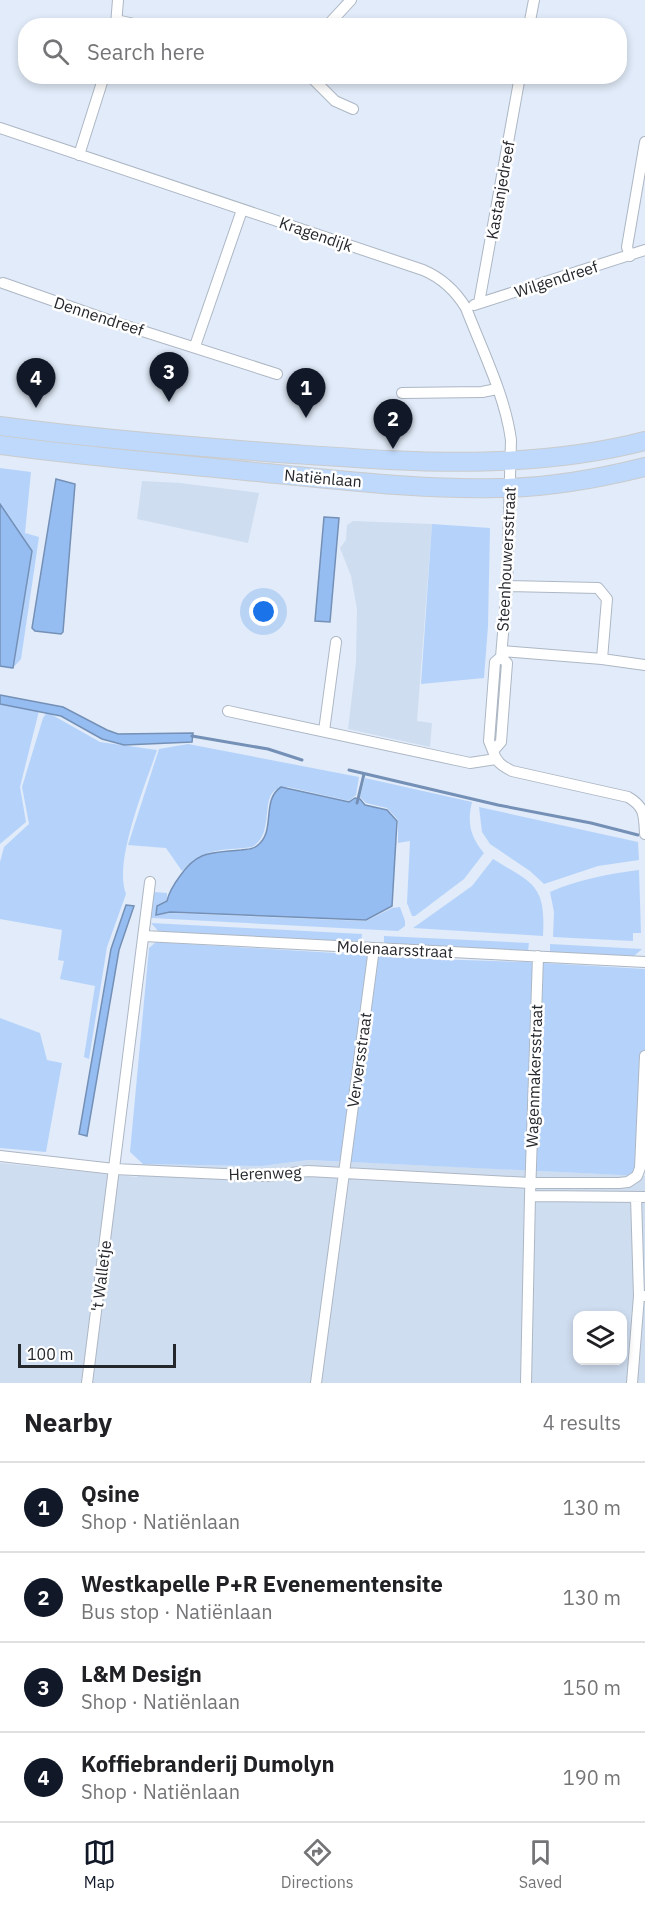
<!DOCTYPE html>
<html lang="en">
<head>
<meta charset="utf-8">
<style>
  body { margin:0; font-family:"IBM Plex Sans",sans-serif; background:#f2f2f2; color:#202124 }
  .controls { position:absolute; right:18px; bottom:18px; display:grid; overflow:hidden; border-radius:12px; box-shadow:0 3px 9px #0003 }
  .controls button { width:54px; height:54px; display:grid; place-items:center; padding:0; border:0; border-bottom:2px solid #e0e0e0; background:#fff; color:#202124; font:30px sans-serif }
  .scale { position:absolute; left:18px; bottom:15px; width:158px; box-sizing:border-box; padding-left:6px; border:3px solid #24272c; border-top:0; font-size:16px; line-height:21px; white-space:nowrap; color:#24272c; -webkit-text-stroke:4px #fff; paint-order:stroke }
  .you { position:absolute; left:264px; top:612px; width:21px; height:21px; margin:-15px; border:4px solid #fff; border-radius:50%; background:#1a73e8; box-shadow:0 0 0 9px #1a73e833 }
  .badge { display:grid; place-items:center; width:39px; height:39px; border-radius:50%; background:#111827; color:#fff; font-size:20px; font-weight:700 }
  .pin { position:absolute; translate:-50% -50px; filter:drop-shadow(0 2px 3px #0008) }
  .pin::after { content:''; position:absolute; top:32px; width:21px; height:18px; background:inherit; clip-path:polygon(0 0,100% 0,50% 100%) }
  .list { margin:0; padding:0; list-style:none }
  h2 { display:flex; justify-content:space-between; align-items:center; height:78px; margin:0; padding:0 24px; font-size:26px }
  h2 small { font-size:20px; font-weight:400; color:#757577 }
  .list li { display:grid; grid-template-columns:39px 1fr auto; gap:18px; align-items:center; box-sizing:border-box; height:90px; padding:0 24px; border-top:2px solid #e0e0e0 }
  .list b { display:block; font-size:22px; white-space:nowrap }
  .list p { margin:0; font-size:20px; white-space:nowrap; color:#757577 }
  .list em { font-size:20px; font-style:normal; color:#757577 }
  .icon { flex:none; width:33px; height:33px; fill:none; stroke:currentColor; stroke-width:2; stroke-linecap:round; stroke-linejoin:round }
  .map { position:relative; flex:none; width:645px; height:1383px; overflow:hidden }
  .search { position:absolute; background:#fff; box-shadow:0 3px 9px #0003; left:18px; right:18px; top:18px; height:66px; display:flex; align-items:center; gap:15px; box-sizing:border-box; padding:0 21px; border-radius:24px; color:#757577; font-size:22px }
  .sheet { height:438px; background:#fff }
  nav { display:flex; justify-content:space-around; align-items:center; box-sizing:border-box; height:84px; border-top:2px solid #e0e0e0; background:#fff; font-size:16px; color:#757577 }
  nav a { display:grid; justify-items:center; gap:3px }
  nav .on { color:#111827 }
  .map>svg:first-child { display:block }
  .built { fill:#cfddf0; fill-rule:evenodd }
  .green { fill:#b5d3fa }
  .water { fill:#96bdf1; stroke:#7490b6; stroke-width:1.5 }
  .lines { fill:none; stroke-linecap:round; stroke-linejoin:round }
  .stream { stroke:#7490b6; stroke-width:3 }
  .minor-casing { stroke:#adb7c4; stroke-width:12 }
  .primary-casing { stroke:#cacbcc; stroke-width:20 }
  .minor { stroke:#fff; stroke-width:10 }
  .primary { stroke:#bed9fc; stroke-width:18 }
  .labels { text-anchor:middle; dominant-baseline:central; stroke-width:5; stroke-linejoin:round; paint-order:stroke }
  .street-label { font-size:16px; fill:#24272c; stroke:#fff }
</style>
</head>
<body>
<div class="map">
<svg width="645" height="1383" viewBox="0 0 645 1383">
  <rect width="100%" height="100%" fill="#e1ebf9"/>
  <path class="built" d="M142,481l38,2 79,10 -11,50 -111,-24z
    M353,521l79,3 -15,197 15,2 -2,24 -82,-18 8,-67 1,-53 -6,-33 -11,-28 6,-8 1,-15z
    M309,1160l336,16v207h-645v-220l137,14 6,-13 119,2zM578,1316h44v44h-44z"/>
  <path class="green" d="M0,468l31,4 -6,61 14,4 -18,122 -9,10 -12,-2z
    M432,524l58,4 -2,98 -4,52 -63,6z
    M0,704l39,7 -19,76 6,35 -26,22z
    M47,712l53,30 57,8c-11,33 -44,112 -31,144l-19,53 -18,112 -5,-2 11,-71 -35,-7 4,-18 -6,-1 4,-30 -62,-11v-57l4,-15 25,-23 -7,-37 21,-69z
    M188,744l171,33 -3,18 -7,6 -61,-14c-34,-1 -9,45 -36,60 -32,4 -47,0 -70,24l-16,-23 -38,-3 31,-96z
    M365,778l107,24c-5,20 -2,35 12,51l-20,26 -49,37h-3l-5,-13 3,-62 -12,2v-23l-11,-12 -21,-5 -6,-6z
    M479,807l159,35 1,18 -41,6 -54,18 -14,-13 -40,-27 -8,-12z
    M493,859c40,25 53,25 50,77l-130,-8 59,-42z
    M639,870l2,63h-8v8l-80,-4 1,-25 -4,-20c29,-13 59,-18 89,-22z
    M154,892l13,1v7l-11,6v9l14,-2 196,8 26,-13 8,-1 5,14v5l-7,5 -247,-13z
    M151,923l211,11 -1,8 -202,-10z
    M384,936l145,7 -1,8 -144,-8z
    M156,942l276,17 95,3 118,7v136l-4,71 -332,-16 -47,6 -119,-2 -13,-12 19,-204z
    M550,944l92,5 -8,7 -84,-4z
    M0,1018l40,15 7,27 15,3 -16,89 -46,-4z"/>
  <path class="water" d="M56,479l19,5 -12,148 -2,2 -26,-3 -3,-3z
    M0,504l32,47 -19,117 -13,-2z
    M324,517l15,1 -9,104 -15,-1z
    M0,695l63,12 44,23 11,4 75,-1 -1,9 -68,3 -22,-6 -41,-23 -61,-12z
    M281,787l68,15 6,-4 5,1 5,6 22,5 10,11 -5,85 -26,14 -196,-8 -14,3 1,-9 10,-5c2,-9 7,-17 13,-25 18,-26 32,-23 61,-26 6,-1 12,0 17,-5 18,-14 3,-45 23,-58z
    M126,905l8,1 -15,44 -32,186 -8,-2 32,-185z"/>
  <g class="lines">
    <path class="stream" d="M192,736l76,13 34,11
      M349,770l149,35 93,18 47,12
      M357,803l7,-29"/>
    <defs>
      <path id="minor" d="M116,20l27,6
        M116,25l2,-25
        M327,26l24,-26
        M529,26l5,-26
        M310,76l25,25 18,8
        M0,128l423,142c19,8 32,20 43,38 16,42 39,87 45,132l-4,146 -6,71 -6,5 -6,79 4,10
        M79,155l25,-79
        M630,256l-3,-9 18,-105
        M3,283l108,38 166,53
        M479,303l41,-227
        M474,305l171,-55
        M195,346l47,-136
        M402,393l80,-1 15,-3
        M507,586l91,2 9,11 -5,60 43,6
        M502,651l100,8
        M501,657l6,6 -6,79 -8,9c3,11 9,15 19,20l116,26c17,10 16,18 17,37
        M228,711l242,52 26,-4
        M324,731l12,-89
        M144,936l501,26
        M0,1156l114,13 153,7 41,-5 222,12h89l9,-1 9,-6 3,-8 5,-112
        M530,1196l115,1
        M636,1197l3,99
        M87,1383l63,-501
        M316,1383l58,-435
        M526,1383l4,-187 8,-240
        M632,1383l7,-87h5"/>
      <path id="primary" d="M0,426c97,13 195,21 293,28 118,8 236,17 352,-13
        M0,445c89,12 177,19 266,28 77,7 154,17 231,15 49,0 100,-9 148,-21"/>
    </defs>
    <use href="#minor" class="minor-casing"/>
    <use href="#primary" class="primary-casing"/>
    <use href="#minor" class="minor"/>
    <use href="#primary" class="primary"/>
  </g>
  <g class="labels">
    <g class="street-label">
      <text transform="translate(500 190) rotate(-80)">Kastanjedreef</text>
      <text transform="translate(316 234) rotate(19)">Kragendijk</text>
      <text transform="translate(556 279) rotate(-18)">Wilgendreef</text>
      <text transform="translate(99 316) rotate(18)">Dennendreef</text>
      <text transform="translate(323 478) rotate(5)">Natiënlaan</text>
      <text transform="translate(506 559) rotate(-87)">Steenhouwersstraat</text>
      <text transform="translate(395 949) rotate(3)">Molenaarsstraat</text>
      <text transform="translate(359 1060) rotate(-82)">Verversstraat</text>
      <text transform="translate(534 1076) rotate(-88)">Wagenmakersstraat</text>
      <text transform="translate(265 1173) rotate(-2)">Herenweg</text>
      <text transform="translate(101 1276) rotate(-83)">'t Walletje</text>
    </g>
  </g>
</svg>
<div class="controls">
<button><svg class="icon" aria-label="layers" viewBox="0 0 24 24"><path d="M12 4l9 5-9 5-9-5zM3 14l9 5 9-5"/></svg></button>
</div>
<div class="scale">100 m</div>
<div class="you"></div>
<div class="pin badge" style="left:306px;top:418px">1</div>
<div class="pin badge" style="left:393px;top:449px">2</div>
<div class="pin badge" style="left:169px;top:402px">3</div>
<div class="pin badge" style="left:36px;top:408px">4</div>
<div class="search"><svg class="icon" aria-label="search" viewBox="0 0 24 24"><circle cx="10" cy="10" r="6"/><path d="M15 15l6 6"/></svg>Search here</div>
</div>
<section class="sheet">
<h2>Nearby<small>4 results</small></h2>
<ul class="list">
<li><span class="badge">1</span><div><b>Qsine</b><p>Shop · Natiënlaan</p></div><em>130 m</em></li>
<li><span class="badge">2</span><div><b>Westkapelle P+R Evenementensite</b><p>Bus stop · Natiënlaan</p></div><em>130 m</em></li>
<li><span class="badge">3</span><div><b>L&amp;M Design</b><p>Shop · Natiënlaan</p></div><em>150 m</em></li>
<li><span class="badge">4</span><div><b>Koffiebranderij Dumolyn</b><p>Shop · Natiënlaan</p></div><em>190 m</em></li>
</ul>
</section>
<nav>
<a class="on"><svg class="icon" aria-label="map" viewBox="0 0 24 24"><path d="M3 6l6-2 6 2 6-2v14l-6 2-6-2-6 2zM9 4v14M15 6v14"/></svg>Map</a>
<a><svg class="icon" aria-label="directions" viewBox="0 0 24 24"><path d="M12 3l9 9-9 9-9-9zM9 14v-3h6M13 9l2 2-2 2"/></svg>Directions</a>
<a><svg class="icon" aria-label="saved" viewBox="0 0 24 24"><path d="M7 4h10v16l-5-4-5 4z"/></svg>Saved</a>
</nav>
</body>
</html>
